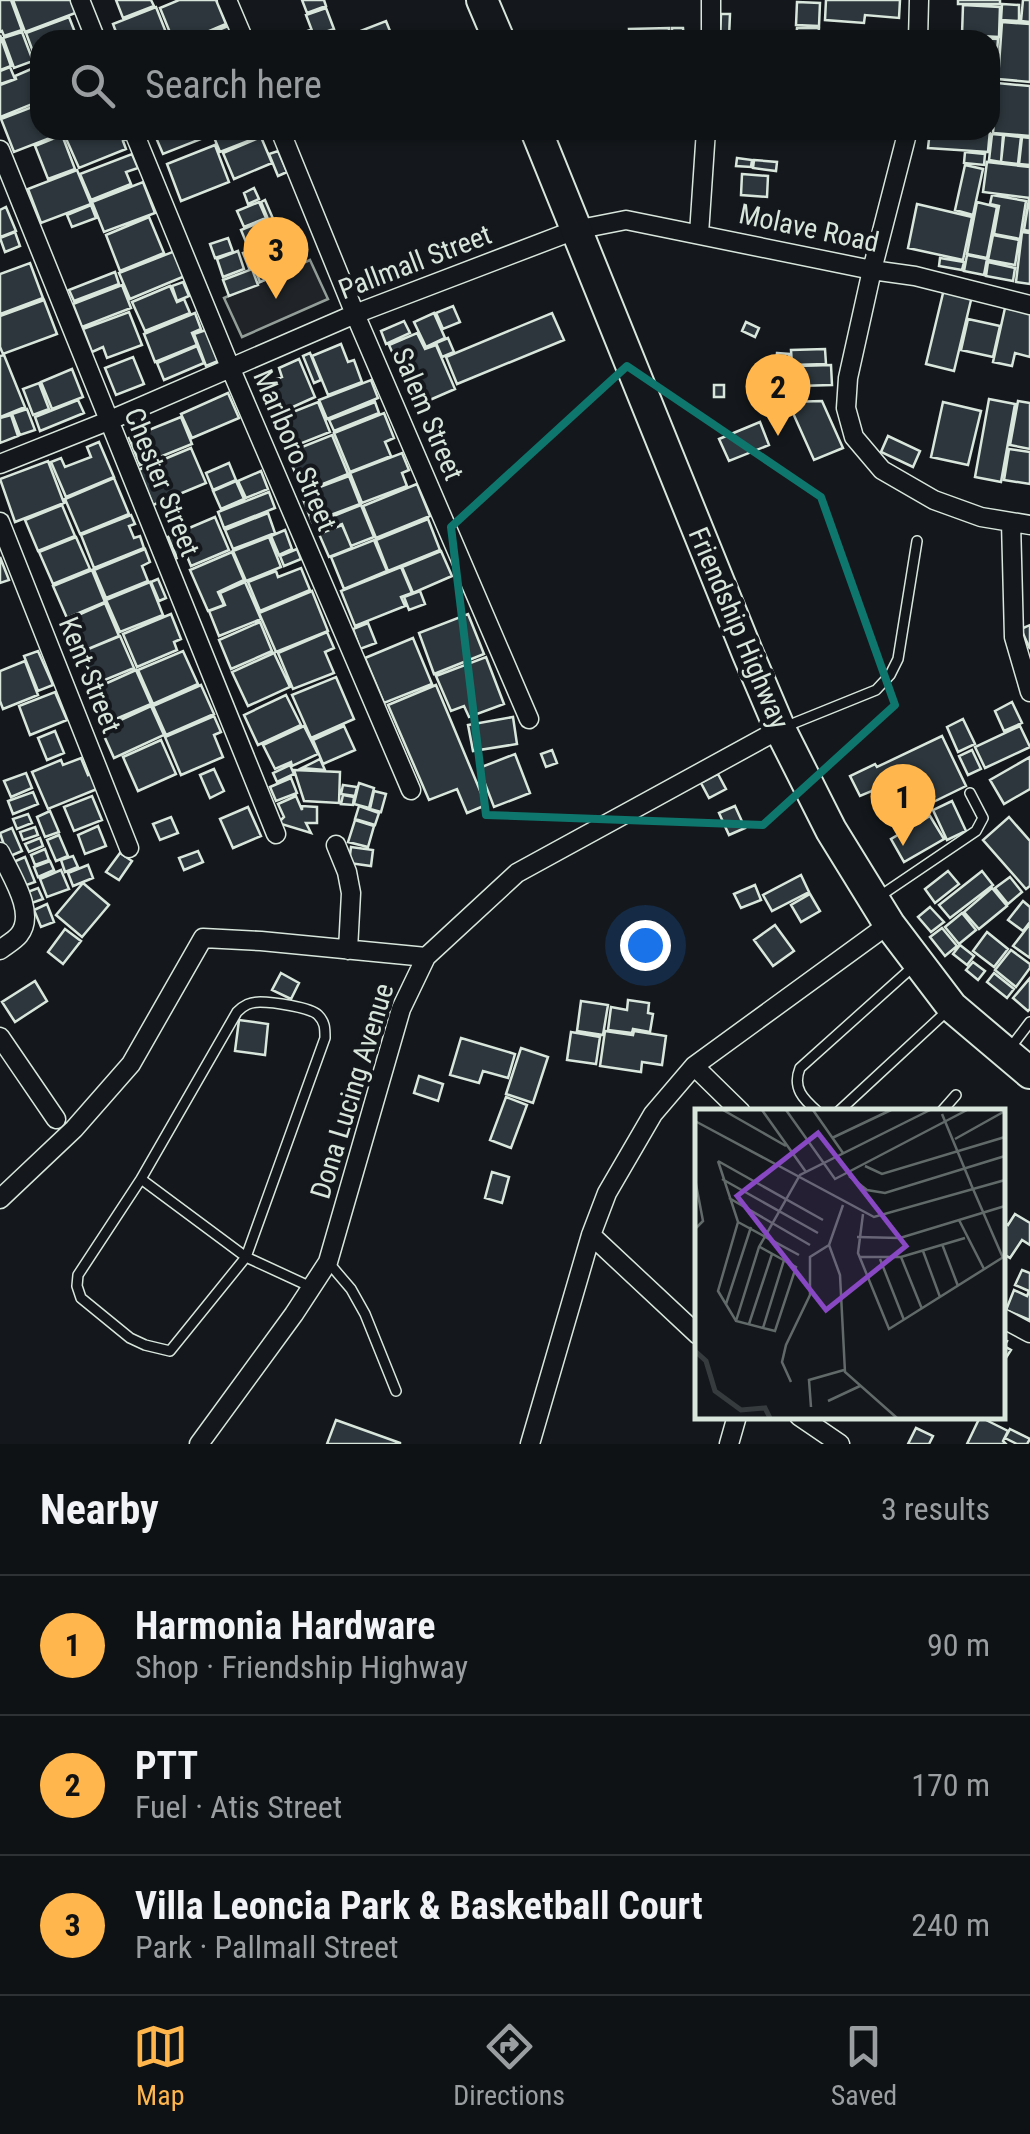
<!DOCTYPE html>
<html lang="en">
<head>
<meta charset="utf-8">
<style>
  body { margin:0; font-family:"Roboto Condensed",sans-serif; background:#181b1e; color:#f1f3f6 }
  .you { position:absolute; left:645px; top:945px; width:35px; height:35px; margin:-25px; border:8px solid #fff; border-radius:50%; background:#1a73e8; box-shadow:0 0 0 15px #1a73e833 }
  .badge { display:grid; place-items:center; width:65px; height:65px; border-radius:50%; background:#ffb74d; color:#111; font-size:32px; font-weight:700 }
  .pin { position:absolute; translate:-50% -82px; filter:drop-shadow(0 2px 5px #0008) }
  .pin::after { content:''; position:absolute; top:52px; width:35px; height:30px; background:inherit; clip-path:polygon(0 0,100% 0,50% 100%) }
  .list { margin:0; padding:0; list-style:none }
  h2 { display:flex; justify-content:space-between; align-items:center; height:130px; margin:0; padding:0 40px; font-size:42px }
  h2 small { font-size:32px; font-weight:400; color:#9b9ea0 }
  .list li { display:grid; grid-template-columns:65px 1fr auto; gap:30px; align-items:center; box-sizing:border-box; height:140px; padding:0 40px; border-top:2px solid #2f3234 }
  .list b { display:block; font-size:38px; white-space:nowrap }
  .list p { margin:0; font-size:32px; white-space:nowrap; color:#9b9ea0 }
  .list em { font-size:32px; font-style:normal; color:#9b9ea0 }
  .icon { flex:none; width:55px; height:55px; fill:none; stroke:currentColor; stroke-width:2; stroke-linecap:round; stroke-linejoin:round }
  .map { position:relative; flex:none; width:1030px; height:1444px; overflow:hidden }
  .search { position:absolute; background:#0f1215; box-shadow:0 2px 8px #0004; left:30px; right:30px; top:30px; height:110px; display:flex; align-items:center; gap:25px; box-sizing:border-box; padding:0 35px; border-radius:30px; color:#9b9ea0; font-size:38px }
  .sheet { height:550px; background:#0f1215 }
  nav { display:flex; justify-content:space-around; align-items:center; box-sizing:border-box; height:140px; border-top:2px solid #2f3234; background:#0f1215; font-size:28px; color:#9b9ea0 }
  nav a { display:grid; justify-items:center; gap:5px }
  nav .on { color:#ffb74d }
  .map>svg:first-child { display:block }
  .green { fill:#202428; stroke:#939e99; stroke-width:2.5 }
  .building { fill:#2c363c; stroke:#d8e6dc; stroke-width:2.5 }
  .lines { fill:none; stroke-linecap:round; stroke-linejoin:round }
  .lane-casing { stroke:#d8e6dc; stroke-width:12 }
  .street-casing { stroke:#d8e6dc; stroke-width:21 }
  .primary-casing { stroke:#d8e6dc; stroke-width:34 }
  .lane { stroke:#14181c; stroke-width:9 }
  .street { stroke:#14181c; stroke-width:18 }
  .primary { stroke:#14181c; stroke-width:30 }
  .marked { fill:none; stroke:#0f766e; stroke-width:8; stroke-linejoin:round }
  .labels { text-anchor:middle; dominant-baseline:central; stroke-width:8; stroke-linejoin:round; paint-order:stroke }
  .street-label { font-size:28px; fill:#d8e6dc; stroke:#14181c }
  .inset-river { fill:none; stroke:#363b3e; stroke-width:5 }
  .inset-road { fill:none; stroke:#626a69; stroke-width:2.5 }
  .view { fill:#8948c3; fill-opacity:0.15; stroke:#8948c3; stroke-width:5 }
  .inset-edge { fill:none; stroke:#d8e6dc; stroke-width:5 }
</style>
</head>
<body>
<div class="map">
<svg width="1030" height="1444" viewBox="0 0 1030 1444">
  <rect width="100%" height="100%" fill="#14181c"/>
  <path class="green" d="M310,260l18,39 -86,38 -18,-39z"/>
  <path class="building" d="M0,0h11l11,30 -18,6 -2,-5 -2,1z
    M13,0h60l5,12 -53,20z
    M116,0h35l3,6 -31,12z
    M179,0h37l10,24 -38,16h-15l-13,-32z
    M302,0h22l2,6 -19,7z
    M826,0h74l-1,18 -34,-3 -1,8 -39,-3z
    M958,0h42v4h-42z
    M1023,0h7v22l-9,-1z
    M797,2l23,1 -1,23 -23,-1z
    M1002,4l17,1v16l-18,-1z
    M963,5l37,2 -1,30 -37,-2z
    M156,7l13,33h-50l-6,-16z
    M326,8l8,21 -20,7 -8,-21z
    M721,14h9l-1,23h-9z
    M69,17l9,23h-38v18l-4,2 -10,-27z
    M386,21l6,15 -9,4h-37l-1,-3z
    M1002,22l28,2v58l-32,-3z
    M228,26l5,14h-39z
    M669,28v12h-39l-1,-11z
    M672,28h11l1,12h-12z
    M797,28h22l-1,12h-22z
    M310,30l4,10h-16l-2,-5z
    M22,32l11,29 -19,7 -11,-30z
    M863,34l22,1v5h-23z
    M0,35l11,31 -11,4z
    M966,37l32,2 -4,54h-4v-53h-24z
    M10,67l5,12 -15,5v-13z
    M36,67l4,10v24l-40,16v-32l16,-6 -1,-3z
    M997,83l33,3v50l-37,-3z
    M40,104v26h21l2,3 -49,19 -13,-33z
    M73,130h51l3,9 -4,2 3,8 -47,19 -15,-34z
    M161,130h48l2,5 -48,19 -9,-21z
    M211,130h56l1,3 -48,19z
    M930,130h60l-2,22 -60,-4z
    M992,134l11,1 -2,27 -12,-2z
    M62,135l13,34 -27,10 -13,-33z
    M1004,135l17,2 -3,27 -17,-2z
    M261,137l11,26 -38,16 -11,-26z
    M1022,137l8,1v27l-11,-1z
    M215,145l14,37 -48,19 -14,-37z
    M278,151l9,21 -9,4 -9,-22z
    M965,152l20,2 -1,11 -20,-2z
    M132,154l6,14 -12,4 5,12 -40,16 -11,-26z
    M737,158l15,2 -1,7 -15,-1z
    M754,160l23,2 -1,9 -23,-3z
    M987,162l43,5v31l-47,-6z
    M965,165l18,4 -10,46 -18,-5z
    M77,170l14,34 -50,19 -13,-34z
    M742,174l26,2 -1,21 -26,-2z
    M143,182l12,31 -51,19 -12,-30z
    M254,188l5,11 -11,5 -4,-11z
    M992,195l34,6 -6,38 -26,-5 5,-28 -9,-2z
    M1029,199h1v32l-6,-1z
    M265,200l15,35 -32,12 -7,-17 27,-11 -7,-17z
    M259,202l7,16 -22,9 -7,-16z
    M977,202l20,5 -10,51 -20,-4z
    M917,204l55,13 -9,43 -55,-12z
    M91,205l5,13 -24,9 -5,-12z
    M6,207l10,24 -16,6v-27z
    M149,217l15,36 -44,18 -14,-36z
    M15,232l5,14 -15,6 -5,-14z
    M1022,232l8,1v51l-14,-2z
    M993,235l26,5 -4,25 -27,-5z
    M228,238l5,14 -18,6 -5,-14z
    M271,242l6,16 -28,10 -6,-15z
    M175,251l10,25 -55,23 -11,-26z
    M238,251l6,18 -21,8 -6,-18z
    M967,255l20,4 -3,16 -20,-4z
    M940,258l24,4 -2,8 -23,-4z
    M277,259l6,13 -23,10 -5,-13z
    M988,262l27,6 -2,13 -27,-5z
    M30,263l13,35 -43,16v-40z
    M252,269l6,16 -29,11 -6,-16z
    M115,272l4,12 -45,17 -5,-11z
    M183,282l6,14 -12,5 -5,-15z
    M122,285l9,23 -49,19 -9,-23z
    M170,286l7,16 7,-3 6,14 -45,18 -13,-29z
    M944,289l28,7 -18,75 -28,-7z
    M44,300l13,34 -54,20 -3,-7v-31z
    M453,306l7,16 -17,7 -7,-16z
    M1005,308l25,5v44l-15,-4 -3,13 -19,-4z
    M129,312l13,33 -35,13 -4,-11 -11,5 -9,-23z
    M195,313l6,16 -9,4 5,12 -42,17 -11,-28z
    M434,313l11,25 -19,9 -12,-25z
    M552,313l12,27 -107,44 -11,-27z
    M968,319l32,7 -7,31 -32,-7z
    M404,321l6,12 -24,11 -5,-13z
    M746,322l13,6 -4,9 -13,-6z
    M206,330l12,31 -12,5 -12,-32z
    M417,333l8,16 11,-4 19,44 -39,17 -27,-61z
    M448,338l6,14 -12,5 -6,-14z
    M341,344l7,18 6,-2 8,22 -34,13 -16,-39z
    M197,346l7,17 -40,17 -7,-17z
    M825,349l1,15 -34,1 -1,-15z
    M310,353l11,27 -7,3 -11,-27z
    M777,353l12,1 -1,12 -12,-1z
    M4,355l21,52 -25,10v-61z
    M133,357l11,27 -28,11 -11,-27z
    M299,359l16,38 -31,14 -13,-30 11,-4 -3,-9z
    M831,365l1,20 -34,1 -1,-20z
    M72,369l11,28 -31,12 -11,-27z
    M371,380l7,18 -51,21 -8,-19z
    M39,383l10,26 -16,6 -10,-26z
    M714,385h10v12h-10z
    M228,393l11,25 -47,20 -11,-24z
    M989,399l26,5 -14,78 -26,-5z
    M78,400l6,13 -44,18 -5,-14z
    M822,401l21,47 -29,12 -26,-58z
    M1018,401l12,2v46l-20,-4z
    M318,402l12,30 -43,17 -12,-30z
    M375,402l4,11 -45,18 -5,-11z
    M943,402l38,9 -13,54 -37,-8z
    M27,409l8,21 -15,5 -8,-21z
    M384,413l10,25 -9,4 6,14 -41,16 -16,-39z
    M11,415l7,21 -18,7v-25z
    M181,417l11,27 -52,21 -11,-27z
    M760,422l9,23 -40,16 -10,-22z
    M332,435l16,39 -45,18 -16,-39z
    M888,436l32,15 -7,16 -32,-15z
    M99,442l15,35 -48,20 -15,-35 10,-4 4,9 26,-10 -4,-10z
    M191,448l15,35 -53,22 -15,-35z
    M1009,449l21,3v32l-26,-4z
    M402,453l7,17 -7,3 5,13 -45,17 -12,-30z
    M48,461l16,42 -49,19 -15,-43z
    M229,463l7,17 -23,10 -7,-17z
    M261,471l7,18 -22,9 -8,-17z
    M349,476l11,28 -48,18 -11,-28z
    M114,478l15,36 -49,20 -15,-35z
    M236,481l8,18 -23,10 -8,-18z
    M417,484l13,32 -54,22 -13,-32z
    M269,492l6,16 -51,20 -6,-16z
    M62,505l13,31 -37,15 -13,-31z
    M361,505l13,32 -23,9 -9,-22 -22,8 -4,-9z
    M268,513l7,20 -42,16 -8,-19z
    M131,515l4,9 -6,2 5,12 6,-2 4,12 -50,20 -13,-33z
    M215,517l14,33 -38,16 -5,-12 -9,4 -9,-21z
    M428,519l12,31 -52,21 -12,-31z
    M342,525l10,23 -23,9 -10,-23z
    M285,530l7,19 -13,6 -8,-19z
    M76,537l14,32 -37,15 -14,-32z
    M269,537l12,30 -35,14 -13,-30z
    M374,540l13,31 -43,18 -13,-32z
    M145,549l5,13 -8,4 6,15 -42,17 -12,-28z
    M297,549l4,10 -17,7 -4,-10z
    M441,551l11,25 -39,17 -11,-26z
    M232,552l12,28 -26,12 6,13 -16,6 -18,-41z
    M0,557l9,23 -9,3z
    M401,567l11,26 -11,4 4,9 -50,20 -14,-35z
    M301,568l9,22 -50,21 -12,-29 28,-11 2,6z
    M92,570l13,32 -38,16 -14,-32z
    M158,579l8,19 -7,3 -8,-19z
    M150,582l13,33 -43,17 -14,-32z
    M245,582l16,37 -42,17 -10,-25 16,-6 -5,-12z
    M312,591l16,40 -52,21 -17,-39z
    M420,591l5,13 -16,6 -5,-13z
    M105,603l14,33 -38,16 -14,-32z
    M171,614l10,25 -7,3 3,8 -40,17 -14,-33z
    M468,614l16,40 -50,20 -15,-41z
    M260,622l12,29 -41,18 -12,-29z
    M368,623l8,20 -16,6 -7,-20z
    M1030,625v24l-9,-20z
    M327,632l7,16 -9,4 9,21 -41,16 -15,-36z
    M120,636l14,32 -39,16 -14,-32z
    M413,638l19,46 -48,19 -19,-45z
    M38,651l15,34 -15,6 -14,-35z
    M183,651l15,33 -45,20 -15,-34z
    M274,653l16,34 -42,19 -16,-34z
    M486,657l18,47 -35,13 -5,-11 -13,5 -15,-35z
    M25,661l13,34 -35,14 -3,-8v-30z
    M136,670l15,34 -49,21 -15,-33z
    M336,677l18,42 -43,19 -19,-43z
    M201,685l13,29 -48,21 -13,-29z
    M436,685l50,120 -19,8 -10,-24 -28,11 -41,-95z
    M55,692l12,28 -37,15 -11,-29z
    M286,695l15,30 -43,20 -14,-30z
    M1012,702l10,21 -18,8 -9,-20z
    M151,706l13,29 -50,23 -13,-29z
    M214,716l7,16 -7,3 9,22 -42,18 -16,-38z
    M513,717l4,27 -44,7 -5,-26z
    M963,719l12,25 -17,8 -11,-25z
    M304,726l14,28 -26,12 -1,-4 -16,7 -12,-24z
    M344,726l11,24 -32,14 -10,-24z
    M1020,726l10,21 -45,21 -10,-21z
    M55,731l9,22 -17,7 -9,-22z
    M942,736l24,50 -76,37 -16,-33 -14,6 -10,-20 25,-12 2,3z
    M161,740l15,34 -38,17 -15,-34z
    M552,750l5,13 -11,4 -5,-13z
    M972,750l9,19 -13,6 -9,-19z
    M515,754l15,39 -36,14 -15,-39z
    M1030,757v32l-26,15 -14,-24z
    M81,758l7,17 7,-3 7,15 -54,22 -16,-37 29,-12 2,5z
    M320,759l5,11 -23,-2z
    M290,765l4,9 -17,8 -4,-9z
    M214,769l10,22 -14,7 -10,-23z
    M294,770l46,2 -1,31 -35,-2z
    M26,773l6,15 -21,9 -7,-16z
    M718,774l8,15 -17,9 -8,-15z
    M291,778l6,15 -21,8 -6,-14z
    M359,783l15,5 -5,20 -15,-4z
    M343,785l14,2 -2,9 -14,-2z
    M374,791l12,3 -5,18 -11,-3z
    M33,792l5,12 -25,10 -5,-13z
    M343,795l11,2 -1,8 -12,-1z
    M92,796l10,24 -28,11 -10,-24z
    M296,796l6,14v-4l15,1v16h-11l5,10 -33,-10 6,-6 -6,-13z
    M952,801l14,30 -19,9 -14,-30z
    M359,806l20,7 -4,12 -20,-6z
    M735,806l10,22 -16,7 -10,-22z
    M248,807l13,29 -28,12 -13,-29z
    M50,811l9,21 -14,5 -8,-20z
    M28,814l4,9 -15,6 -4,-10z
    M930,816l14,23 -40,23 -13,-23z
    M171,817l7,16 -18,7 -7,-16z
    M1009,817l21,24v45l-4,3 -43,-49z
    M355,820l19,6 -6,21 -20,-5z
    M98,826l8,20 -21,8 -7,-19z
    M35,827l3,8 -15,5 -3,-8z
    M12,828l10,23 -14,6 -8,-24z
    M59,835l9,21 -12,5 -9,-21z
    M40,838l3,8 -14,6 -4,-8z
    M351,847l22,3 -2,16 -22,-3z
    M45,849l4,11 -14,5 -4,-10z
    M198,851l5,11 -19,8 -5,-12z
    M120,853l12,8 -13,19 -13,-8z
    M73,856l5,11 -13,5 -4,-12z
    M25,857l10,25 -14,5 -10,-24z
    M50,861l4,9 -16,7 -4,-10z
    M88,865l5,13 -20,8 -5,-13z
    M61,870l8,19 -22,8 -7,-18z
    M948,871l11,13 -24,19 -10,-14z
    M982,871l11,14 -43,33 -11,-13z
    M801,875l8,17 -37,19 -9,-16z
    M1010,877l12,15 -14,12 -13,-16z
    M83,883l26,22 -27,32 -26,-22z
    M755,885l6,15 -20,8 -7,-14z
    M38,888l5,11 -14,5 -4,-11z
    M992,888l15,18 -28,23 -15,-17z
    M810,894l10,17 -19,11 -10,-17z
    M1023,901l7,6v15l-7,9 -15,-11z
    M47,904l7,18 -13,5 -7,-17z
    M930,907l14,15 -13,10 -13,-15z
    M962,913l14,17 -17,14 -14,-17z
    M1030,924v34l-17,-12z
    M775,925l19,26 -21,15 -19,-26z
    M942,928l15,18 -12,10 -15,-19z
    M65,929l16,12 -18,23 -15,-12z
    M987,932l21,17 -14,18 -21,-16z
    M960,945l14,11 -7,9 -14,-11z
    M1011,950l19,14v4l-14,19 -21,-17z
    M973,962l12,9 -7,9 -12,-10z
    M281,973l18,10 -8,16 -19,-9z
    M994,973l20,16 -7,9 -20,-16z
    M1030,978v31l-2,2 -15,-13z
    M35,981l12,20 -32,21 -13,-20z
    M628,1000l21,3 -1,10 5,1 -3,18 -17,-3 -1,4 -24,-3 3,-23 16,3z
    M581,1001l27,4 -5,30 -26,-4z
    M239,1020l29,4 -3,31 -30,-4z
    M605,1031l28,4 1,-4 32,5 -4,29 -20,-3 -1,10 -41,-6z
    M571,1032l29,5 -4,27 -29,-4z
    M461,1038l54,16 -7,24 -25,-7 -4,12 -29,-8z
    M521,1048l27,9 -15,46 -27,-9z
    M419,1076l24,8 -5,17 -24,-8z
    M506,1097l21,8 -16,43 -21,-8z
    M492,1172l17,5 -7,26 -17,-5z
    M1015,1214l15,9v22l-8,-5 -12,18 -8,-5v-32l6,4z
    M1022,1270l8,3v47l-24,-10 8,-20 13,6 2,-5 -14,-6z
    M1002,1339l5,2 -3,5 7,4 -9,14z
    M980,1417l28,14 -5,10 3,3h-39z
    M336,1420l64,23v1h-73z
    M916,1428l17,8 -4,8h-21z
    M1010,1429l20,10 -3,5h-10l-12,-6z"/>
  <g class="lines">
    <defs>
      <path id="lane" d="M782,728l94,-38 14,-15 8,-16 19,-118
        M877,898l99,-67 7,-13 -13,-25
        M1011,1047l19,-25
        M818,1112c-15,-13 -26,-24 -18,-44l116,-104
        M838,1112l108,-100
        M941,1112l15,-17
        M141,1179l105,78 -76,94 -25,-6 -15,-7 -49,-40 -4,-12 1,-11 63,-96 96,-167c7,-7 13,-10 23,-10 12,0 50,5 58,13 7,7 7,13 7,23l-79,219 65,30
        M328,1262l23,27 14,25 31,77"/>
      <path id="street" d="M80,0l16,40
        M227,0l17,40
        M711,0v40
        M918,40l1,-40
        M133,130l97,237 181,423
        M280,130l75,184 174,405
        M908,130l-36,140 -24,108 -2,30 8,29 28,33 52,30 47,17 49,8
        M0,150l276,684
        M699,234l7,-104
        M0,464l108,-43 247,-107 220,-84 51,-10 246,50 43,6 115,29
        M0,522l129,326
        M1011,522l3,115 16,55
        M336,845l11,27 4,21 -3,57
        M0,852c10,22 37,61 19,83 -5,6 -13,10 -19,15
        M0,1037l56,82
        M694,1066l47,46
        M0,1199l74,-70 57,-65 72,-126 58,3 165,16
        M591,1235l107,100
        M1002,1318l28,15
        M799,1416l41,28
        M199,1444l95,-130 34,-52 73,-253 25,-52 91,-84 263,-144
        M530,1444l61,-209 16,-42 46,-79 41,-48 195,-142
        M729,1444l8,-28"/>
      <path id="primary" d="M482,0l17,40
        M536,130l212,524 32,75 51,101 58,94 63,83 78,66"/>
    </defs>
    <use href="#lane" class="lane-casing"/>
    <use href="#street" class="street-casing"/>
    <use href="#primary" class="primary-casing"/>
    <use href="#lane" class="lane"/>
    <use href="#street" class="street"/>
    <use href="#primary" class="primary"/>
  </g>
  <path class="marked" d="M627,366l194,131 74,208 -132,120 -277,-10 -35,-288z"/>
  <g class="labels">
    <g class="street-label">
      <text transform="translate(809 228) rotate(12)">Molave Road</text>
      <text transform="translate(415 262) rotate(-21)">Pallmall Street</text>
      <text transform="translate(428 414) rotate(67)">Salem Street</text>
      <text transform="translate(295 450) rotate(67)">Marlboro Street</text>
      <text transform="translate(162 482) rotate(68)">Chester Street</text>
      <text transform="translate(739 628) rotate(67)">Friendship Highway</text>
      <text transform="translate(90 675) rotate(68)">Kent Street</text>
      <text transform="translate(352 1091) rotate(-73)">Dona Lucing Avenue</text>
    </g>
  </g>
  <g transform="translate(695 1109)">
    <rect width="310" height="310" fill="#14181c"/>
    <path class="inset-river" d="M0,242l11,10 9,30 26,19 24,-2 5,10"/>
    <path class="inset-road" d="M28,1l63,36M67,1l44,62M91,1l49,69 132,-69M118,1l30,43M247,5l29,70M0,12l179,96 131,-37M137,29l59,-28M260,30l50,-28M23,52l20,61 61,33M23,52l105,59M170,57l17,8 123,-37M154,67l18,14 18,3 120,-37M0,70l8,42 -8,8M27,70l96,54M275,73l33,76M34,89l81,47M148,96l-14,40 11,30 5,97 52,46M168,105l-5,39 31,76 116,-73M264,111l25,49M43,113l-20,69 18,30 39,10 21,-64 -36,-20M162,128l43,1 105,-32M247,135l16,42M228,142l17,46M164,148h42l64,-19M206,148l21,52M185,150l24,61M31,195l25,-77M41,212l23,-74 41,-72 130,-65M54,215l23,-70M68,219l21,-68M96,273l-9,-20 4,-17 24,-50v-38l19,-12M133,292l32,-15M116,298l-2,-27 35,-10"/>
    <path class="view" d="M123,24l88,113 -80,64 -89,-114z"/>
    <rect width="310" height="310" class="inset-edge"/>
  </g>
</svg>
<div class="you"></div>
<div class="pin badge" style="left:903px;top:846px">1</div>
<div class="pin badge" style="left:778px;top:436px">2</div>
<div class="pin badge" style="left:276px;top:299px">3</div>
<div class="search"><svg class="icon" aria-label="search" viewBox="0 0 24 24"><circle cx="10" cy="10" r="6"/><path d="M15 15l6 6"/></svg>Search here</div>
</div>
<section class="sheet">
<h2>Nearby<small>3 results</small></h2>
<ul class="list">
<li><span class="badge">1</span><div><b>Harmonia Hardware</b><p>Shop · Friendship Highway</p></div><em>90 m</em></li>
<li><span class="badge">2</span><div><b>PTT</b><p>Fuel · Atis Street</p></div><em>170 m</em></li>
<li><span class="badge">3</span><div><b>Villa Leoncia Park &amp; Basketball Court</b><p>Park · Pallmall Street</p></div><em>240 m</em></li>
</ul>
</section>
<nav>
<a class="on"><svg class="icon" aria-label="map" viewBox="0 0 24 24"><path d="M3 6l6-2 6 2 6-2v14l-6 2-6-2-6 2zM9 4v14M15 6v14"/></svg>Map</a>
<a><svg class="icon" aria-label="directions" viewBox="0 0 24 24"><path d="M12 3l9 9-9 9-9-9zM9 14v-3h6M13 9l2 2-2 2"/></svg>Directions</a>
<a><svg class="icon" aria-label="saved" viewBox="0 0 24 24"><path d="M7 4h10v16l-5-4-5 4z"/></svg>Saved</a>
</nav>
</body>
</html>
